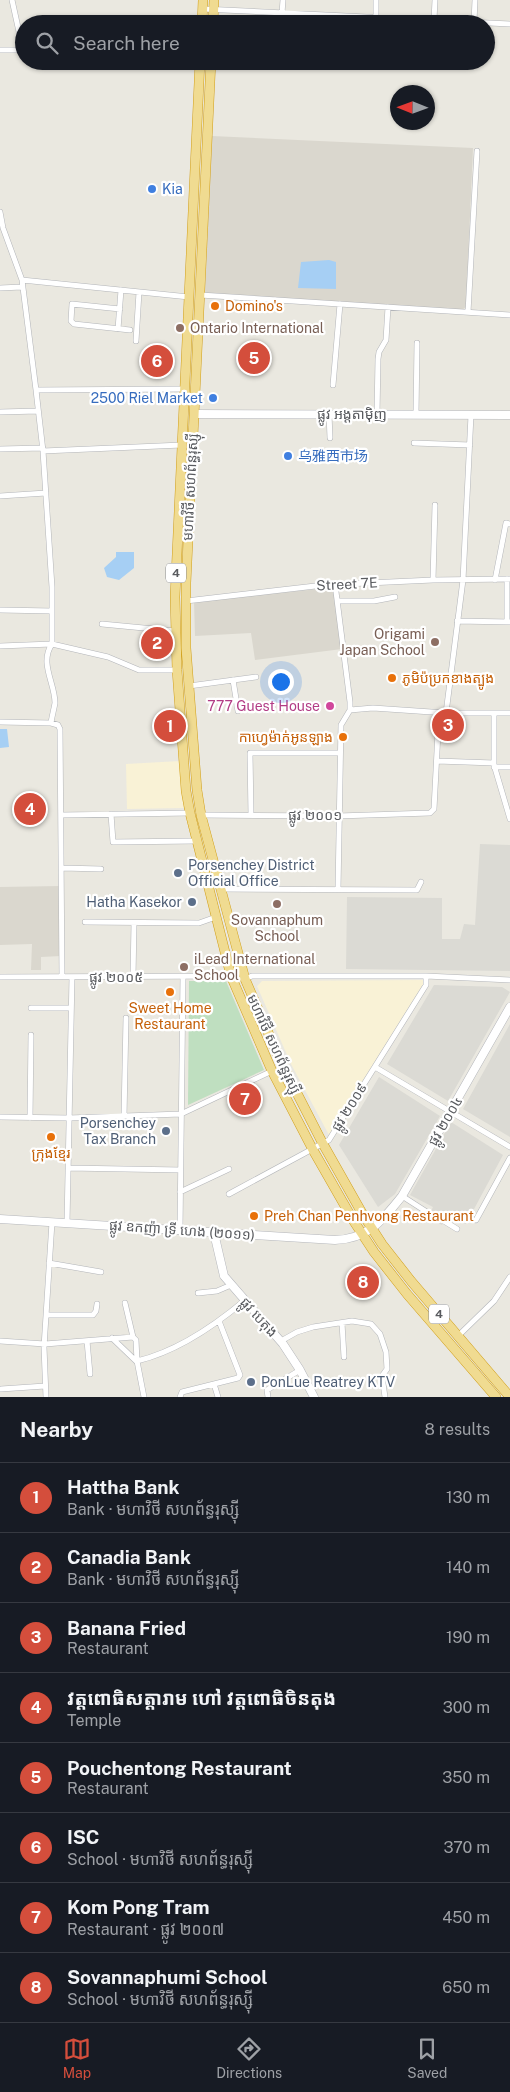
<!DOCTYPE html>
<html lang="en">
<head>
<meta charset="utf-8">
<style>
  body { margin:0; font-family:"Public Sans","Noto Sans SC","Noto Sans Khmer",sans-serif; background:#242831; color:#f1f3f6 }
  .compass { position:absolute; left:390px; top:85px; width:45px; height:45px; border-radius:50%; background:#171b24; box-shadow:0 1px 4px #0004; rotate:271deg }
  .you { position:absolute; left:280px; top:681px; width:18px; height:18px; margin:-12px; border:4px solid #fff; border-radius:50%; background:#1a73e8; box-shadow:0 0 0 8px #1a73e833 }
  .badge { display:grid; place-items:center; width:32px; height:32px; border-radius:50%; background:#d44e3c; color:#fff; font-size:16px; font-weight:700 }
  .pin { position:absolute; translate:-50% -50%; border:2px solid #fff; box-shadow:0 1px 5px #0006 }
  .list { margin:0; padding:0; list-style:none }
  h2 { display:flex; justify-content:space-between; align-items:center; height:65px; margin:0; padding:0 20px; font-size:21px }
  h2 small { font-size:16px; font-weight:400; color:#9ea1a6 }
  .list li { display:grid; grid-template-columns:32px 1fr auto; gap:15px; align-items:center; box-sizing:border-box; height:70px; padding:0 20px; border-top:1px solid #363941 }
  .list b { display:block; font-size:19px; white-space:nowrap }
  .list p { margin:0; font-size:16px; white-space:nowrap; color:#9ea1a6 }
  .list em { font-size:16px; font-style:normal; color:#9ea1a6 }
  .icon { flex:none; width:28px; height:28px; fill:none; stroke:currentColor; stroke-width:2; stroke-linecap:round; stroke-linejoin:round }
  .map { position:relative; flex:none; width:510px; height:1397px; overflow:hidden }
  .search { position:absolute; background:#171b24; box-shadow:0 1px 4px #0004; left:15px; right:15px; top:15px; height:55px; display:flex; align-items:center; gap:12px; box-sizing:border-box; padding:0 18px; border-radius:28px; color:#9ea1a6; font-size:19px }
  .sheet { height:625px; background:#171b24 }
  nav { display:flex; justify-content:space-around; align-items:center; box-sizing:border-box; height:70px; border-top:1px solid #363941; background:#171b24; font-size:14px; color:#9ea1a6 }
  nav a { display:grid; justify-items:center; gap:2px }
  nav .on { color:#d44e3c }
  .map>svg:first-child { display:block }
  .commercial { fill:#f9f2d6 }
  .industrial { fill:#dbdad4 }
  .education { fill:#dad7ce }
  .green { fill:#bfdfc0 }
  .water { fill:#a6cff4 }
  .lines { fill:none; stroke-linecap:round; stroke-linejoin:round }
  .street-tunnel { stroke:#c6c5c0; stroke-width:5; stroke-dasharray:5 2.5; stroke-linecap:butt }
  .street-casing { stroke:#b3b5b9; stroke-width:6 }
  .secondary-casing { stroke:#b4b6bb; stroke-width:9 }
  .highway-casing { stroke:#d19f19; stroke-width:10 }
  .street { stroke:#fff; stroke-width:5 }
  .secondary { stroke:#fff; stroke-width:8 }
  .highway { stroke:#f0db91; stroke-width:9 }
  .shop-dot { fill:#3f7fe0; stroke:#fff; stroke-width:2 }
  .food-dot { fill:#e8710a; stroke:#fff; stroke-width:2 }
  .education-dot { fill:#8d6e63; stroke:#fff; stroke-width:2 }
  .hotel-dot { fill:#d1479c; stroke:#fff; stroke-width:2 }
  .service-dot { fill:#5c6f8a; stroke:#fff; stroke-width:2 }
  .labels { text-anchor:middle; dominant-baseline:central; stroke-width:4.5; stroke-linejoin:round; paint-order:stroke }
  .shield { fill:#fff; stroke:#8b8c8f; stroke-width:1 }
  .shield-label { font-size:12px; font-weight:bold; fill:#595b5f }
  .shop-label { font-size:14px; fill:#366cbe; stroke:#fff; text-anchor:start }
  .food-label { font-size:14px; fill:#c56008; stroke:#fff; text-anchor:start }
  .education-label { font-size:14px; fill:#785e54; stroke:#fff; text-anchor:start }
  .street-label { font-size:14px; fill:#595b5f; stroke:#fff }
  .hotel-label { font-size:14px; fill:#b23c85; stroke:#fff; text-anchor:end }
  .service-label { font-size:14px; fill:#4e5e75; stroke:#fff; text-anchor:start }
</style>
</head>
<body>
<div class="map">
<svg width="510" height="1397" viewBox="0 0 510 1397">
  <rect width="100%" height="100%" fill="#eae8e0"/>
  <path class="commercial" d="M180,761l4,47 -57,1 -1,-45z
    M423,980l1,3 -95,152 -38,-71 -34,-78 5,-5z"/>
  <path class="industrial" d="M480,844l30,1v126l-164,-2 1,-72 95,1v41h18l4,-15 11,1z
    M434,985l68,2 8,5 -62,109 -61,-37z
    M510,1024v113l-47,-28z
    M379,1077l61,39 -45,78 -17,13 -39,-62z
    M451,1122l52,33 -37,69 -19,-9 -5,10 -14,-8 5,-10 -23,-12z"/>
  <path class="education" d="M212,136l261,12 -7,159 -4,3 -257,-17z
    M329,588l5,4 8,57 -87,11 -4,-27 -56,3 -1,-35z
    M60,886l1,70 -20,1v13h-10l1,-26 -32,1v-58z"/>
  <path class="green" d="M189,981h37l38,89 -76,35z"/>
  <path class="water" d="M329,260l7,2v27l-38,-1 3,-26z
    M116,552h18v16l-15,12 -12,-3 -3,-9 12,-11z
    M0,729h7l2,18 -9,1z"/>
  <g class="lines">
    <path class="street-tunnel" d="M430,1214l14,7"/>
    <defs>
      <path id="street" d="M12,0l11,50
        M203,9l307,15
        M282,13l1,-13
        M376,17v-17
        M434,20l1,-20
        M474,22l1,-22
        M0,50h24
        M0,212l3,16 19,52 14,110 7,61 9,136v57c-13,19 3,39 3,59 -1,6 -3,13 -4,20
        M22,280l167,17
        M0,288l22,-1
        M200,295l310,20
        M120,309l-48,-5 -1,17 3,3 56,6
        M468,312l9,-161
        M118,329l3,-39
        M136,341l3,-49
        M333,385l7,-81
        M36,390l149,-1
        M0,412l38,-1
        M329,414l1,24
        M377,414l1,-55 1,-7 7,-12 2,-33
        M416,414l1,-71
        M414,443l56,2
        M0,449l43,-1
        M43,451l139,-6
        M0,496l46,-3
        M507,579v43
        M433,580l2,-75
        M495,580l11,-57 4,1
        M335,584l15,118v8l-9,15 -3,164
        M186,601l138,-16 109,-5 77,-1
        M338,601h36l21,-4
        M0,610l52,1
        M457,621l53,1
        M102,624l73,7
        M0,646l52,-2 56,13 31,13h38
        M233,680l5,31
        M189,686l67,-9
        M350,710l23,-2 73,5h64
        M446,713l17,-133 8,-165
        M494,713v52l16,54
        M0,722l51,1 7,2 2,4 2,248
        M437,761l57,2
        M494,767h16
        M111,814l2,28 83,-1
        M62,815l128,-2
        M201,815l137,1 92,-3 4,-4 5,-96
        M251,815l-1,-62h90
        M62,868l39,1
        M220,889l197,1 4,-8
        M85,922l114,1 17,-6
        M0,977l231,-1
        M133,977l1,-54
        M245,979l7,-3h174l84,4
        M31,1008h40
        M375,1067l135,80
        M0,1117l69,1 112,-4 91,-43
        M124,1117l2,-99
        M30,1118l1,-83
        M68,1168l113,2
        M180,1192l49,-23
        M229,1194l100,-54 97,-155v-9
        M402,1196l28,18
        M476,1220l34,-62
        M444,1221l13,8
        M67,1223l5,-246
        M180,1230l3,-253
        M49,1263l52,9
        M198,1293l19,-2 14,-6
        M125,1303l8,34
        M47,1315h46l3,-4 1,-7
        M342,1323l2,34
        M458,1336l36,-35 16,-24
        M112,1338l24,23
        M0,1341l45,3 88,-7 3,3 1,21 7,36
        M87,1341l3,33
        M281,1341l16,-9 16,-5 39,-6 19,3 9,10 6,18 1,17 -5,7 3,21
        M137,1361c38,-9 77,-35 107,-60
        M214,1384l4,13
        M1,1389l44,-3
        M46,1397l-2,-50 8,-125
        M180,1397l2,-5 56,-14 2,-3 -21,-54
        M268,1397l-1,-7 33,-20"/>
      <path id="secondary" d="M194,414l316,1
        M0,1219l335,21c33,-1 47,-19 67,-44l108,-189
        M214,1233l10,43 59,68 17,26 14,27"/>
      <path id="highway" d="M202,24l1,-24
        M213,24l1,-24
        M200,61l-25,536 2,73 9,121 4,22 41,163 41,95 41,79 40,70 21,32 33,42 89,103
        M211,61l-25,522v65l11,142 4,25 44,164 35,81 43,84 39,69 20,31 29,37 99,116"/>
    </defs>
    <use href="#street" class="street-casing"/>
    <use href="#secondary" class="secondary-casing"/>
    <use href="#highway" class="highway-casing"/>
    <use href="#street" class="street"/>
    <use href="#secondary" class="secondary"/>
    <use href="#highway" class="highway"/>
  </g>
  <g class="shop-dot">
    <circle cx="152" cy="189" r="5"/>
    <circle cx="213" cy="398" r="5"/>
    <circle cx="288" cy="456" r="5"/>
  </g>
  <g class="food-dot">
    <circle cx="215" cy="306" r="5"/>
    <circle cx="392" cy="678" r="5"/>
    <circle cx="343" cy="737" r="5"/>
    <circle cx="170" cy="992" r="5"/>
    <circle cx="51" cy="1137" r="5"/>
    <circle cx="254" cy="1216" r="5"/>
  </g>
  <g class="education-dot">
    <circle cx="180" cy="328" r="5"/>
    <circle cx="435" cy="642" r="5"/>
    <circle cx="277" cy="904" r="5"/>
    <circle cx="184" cy="967" r="5"/>
  </g>
  <circle class="hotel-dot" cx="330" cy="706" r="5"/>
  <g class="service-dot">
    <circle cx="178" cy="873" r="5"/>
    <circle cx="192" cy="902" r="5"/>
    <circle cx="166" cy="1131" r="5"/>
    <circle cx="251" cy="1382" r="5"/>
  </g>
  <g class="labels">
    <g class="shield">
      <rect x="166" y="563.5" width="20" height="19" rx="4"/>
      <rect x="429" y="1304.5" width="20" height="19" rx="4"/>
    </g>
    <g class="shield-label">
      <text x="176" y="573">4</text>
      <text x="439" y="1314">4</text>
    </g>
    <g class="shop-label">
      <text x="162" y="189">Kia</text>
      <text x="203" y="398" text-anchor="end">2500 Riel Market</text>
      <text x="298" y="456">乌雅西市场</text>
    </g>
    <g class="food-label">
      <text x="225" y="306">Domino's</text>
      <text x="402" y="678">ភូមិប៉ប្រកខាងត្បូង</text>
      <text x="333" y="737" text-anchor="end">កាហ្វេម៉ាក់អូនឡាង</text>
      <text x="170" y="1008" text-anchor="middle">Sweet Home<tspan x="170" dy="16">Restaurant</tspan></text>
      <text x="51" y="1153" text-anchor="middle">ក្រុងខ្មែរ</text>
      <text x="264" y="1216">Preh Chan Penhvong Restaurant</text>
    </g>
    <g class="education-label">
      <text x="190" y="328">Ontario International</text>
      <text x="425" y="634" text-anchor="end">Origami<tspan x="425" dy="16">Japan School</tspan></text>
      <text x="277" y="920" text-anchor="middle">Sovannaphum<tspan x="277" dy="16">School</tspan></text>
      <text x="194" y="959">iLead International<tspan x="194" dy="16">School</tspan></text>
    </g>
    <g class="street-label">
      <text x="352" y="414">ផ្លូវ អង្តតាម៉ិញ</text>
      <text transform="translate(190 487) rotate(-87)">មហាវិថី សហព័ន្ធរុស្ស៊ី</text>
      <text transform="translate(347 584) rotate(-3)">Street 7E</text>
      <text x="315" y="815">ផ្លូវ ២០០១</text>
      <text x="116" y="977">ផ្លូវ ២០០៥</text>
      <text transform="translate(274 1044) rotate(65)">មហាវិថី សហព័ន្ធរុស្ស៊ី</text>
      <text transform="translate(349 1107) rotate(-58)">ផ្លូវ ២០០៩</text>
      <text transform="translate(445 1121) rotate(-60)">ផ្លូវ ២០០៤</text>
      <text transform="translate(182 1230) rotate(4)">ផ្លូវ ឧកញ៉ា ទ្រី ហេង (២០១១)</text>
      <text transform="translate(259 1317) rotate(48)">ផ្លូវ បេតុង</text>
    </g>
    <g class="hotel-label">
      <text x="320" y="706">777 Guest House</text>
    </g>
    <g class="service-label">
      <text x="188" y="865">Porsenchey District<tspan x="188" dy="16">Official Office</tspan></text>
      <text x="182" y="902" text-anchor="end">Hatha Kasekor</text>
      <text x="156" y="1123" text-anchor="end">Porsenchey<tspan x="156" dy="16">Tax Branch</tspan></text>
      <text x="261" y="1382">PonLue Reatrey KTV</text>
    </g>
  </g>
</svg>
<svg class="compass" viewBox="-18 -18 36 36"><path d="M0-13l5 13h-10z" fill="#e53935"/><path d="M0 13l5-13h-10z" fill="#9ea1a6"/></svg>
<div class="you"></div>
<div class="pin badge" style="left:170px;top:726px">1</div>
<div class="pin badge" style="left:157px;top:643px">2</div>
<div class="pin badge" style="left:448px;top:725px">3</div>
<div class="pin badge" style="left:30px;top:809px">4</div>
<div class="pin badge" style="left:254px;top:358px">5</div>
<div class="pin badge" style="left:157px;top:361px">6</div>
<div class="pin badge" style="left:245px;top:1099px">7</div>
<div class="pin badge" style="left:363px;top:1282px">8</div>
<div class="search"><svg class="icon" aria-label="search" viewBox="0 0 24 24"><circle cx="10" cy="10" r="6"/><path d="M15 15l6 6"/></svg>Search here</div>
</div>
<section class="sheet">
<h2>Nearby<small>8 results</small></h2>
<ul class="list">
<li><span class="badge">1</span><div><b>Hattha Bank</b><p>Bank · មហាវិថី សហព័ន្ធរុស្ស៊ី</p></div><em>130 m</em></li>
<li><span class="badge">2</span><div><b>Canadia Bank</b><p>Bank · មហាវិថី សហព័ន្ធរុស្ស៊ី</p></div><em>140 m</em></li>
<li><span class="badge">3</span><div><b>Banana Fried</b><p>Restaurant</p></div><em>190 m</em></li>
<li><span class="badge">4</span><div><b>វត្តពោធិសត្តារាម ហៅ វត្តពោធិចិនតុង</b><p>Temple</p></div><em>300 m</em></li>
<li><span class="badge">5</span><div><b>Pouchentong Restaurant</b><p>Restaurant</p></div><em>350 m</em></li>
<li><span class="badge">6</span><div><b>ISC</b><p>School · មហាវិថី សហព័ន្ធរុស្ស៊ី</p></div><em>370 m</em></li>
<li><span class="badge">7</span><div><b>Kom Pong Tram</b><p>Restaurant · ផ្លូវ ២០០៧</p></div><em>450 m</em></li>
<li><span class="badge">8</span><div><b>Sovannaphumi School</b><p>School · មហាវិថី សហព័ន្ធរុស្ស៊ី</p></div><em>650 m</em></li>
</ul>
</section>
<nav>
<a class="on"><svg class="icon" aria-label="map" viewBox="0 0 24 24"><path d="M3 6l6-2 6 2 6-2v14l-6 2-6-2-6 2zM9 4v14M15 6v14"/></svg>Map</a>
<a><svg class="icon" aria-label="directions" viewBox="0 0 24 24"><path d="M12 3l9 9-9 9-9-9zM9 14v-3h6M13 9l2 2-2 2"/></svg>Directions</a>
<a><svg class="icon" aria-label="saved" viewBox="0 0 24 24"><path d="M7 4h10v16l-5-4-5 4z"/></svg>Saved</a>
</nav>
</body>
</html>
